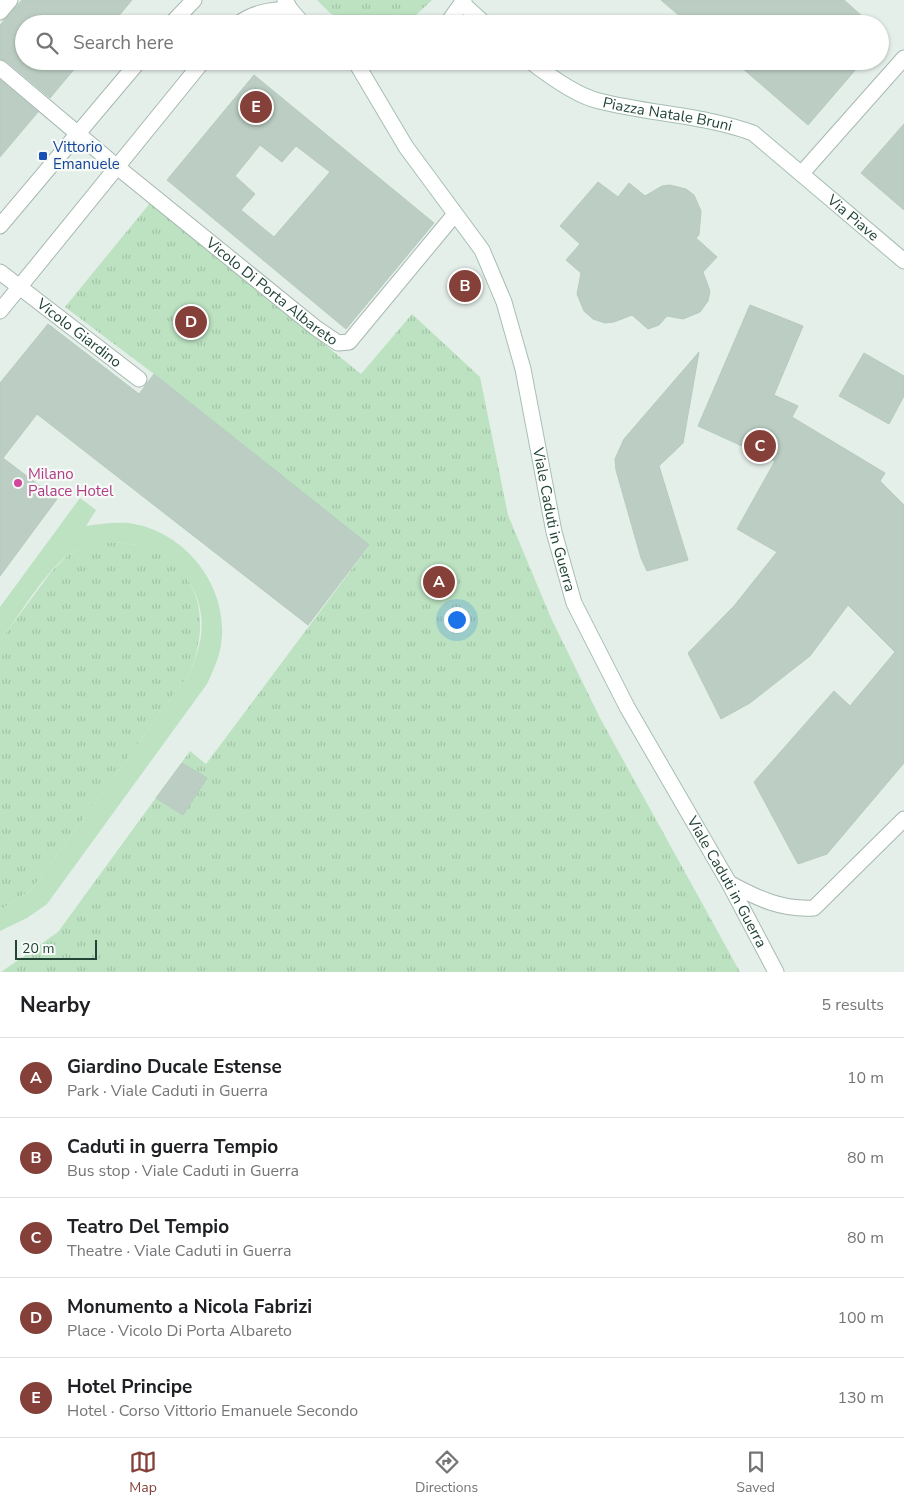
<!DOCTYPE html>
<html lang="en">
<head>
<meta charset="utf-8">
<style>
  body { margin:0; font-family:"Nunito Sans",sans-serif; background:#f6f6f6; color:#202124 }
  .scale { position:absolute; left:15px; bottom:12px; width:82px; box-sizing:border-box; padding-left:5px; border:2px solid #214436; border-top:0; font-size:14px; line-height:18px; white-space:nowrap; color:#214436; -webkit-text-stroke:4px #f6fbf8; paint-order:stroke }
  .you { position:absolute; left:456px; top:619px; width:18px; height:18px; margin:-12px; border:4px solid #fff; border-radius:50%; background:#1a73e8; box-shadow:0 0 0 8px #1a73e833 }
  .badge { display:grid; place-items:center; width:32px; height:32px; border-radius:50%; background:#844039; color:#fff; font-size:16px; font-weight:700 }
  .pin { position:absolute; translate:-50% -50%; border:2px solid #fff; box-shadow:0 1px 5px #0006 }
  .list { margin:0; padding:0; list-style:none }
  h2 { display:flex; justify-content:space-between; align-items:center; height:65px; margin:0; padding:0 20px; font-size:21px }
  h2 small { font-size:16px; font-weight:400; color:#757577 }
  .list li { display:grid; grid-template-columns:32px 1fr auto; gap:15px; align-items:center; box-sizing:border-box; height:80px; padding:0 20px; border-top:1px solid #e0e0e0 }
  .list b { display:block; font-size:19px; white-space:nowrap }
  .list p { margin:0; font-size:16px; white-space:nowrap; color:#757577 }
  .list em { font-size:16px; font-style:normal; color:#757577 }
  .icon { flex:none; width:28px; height:28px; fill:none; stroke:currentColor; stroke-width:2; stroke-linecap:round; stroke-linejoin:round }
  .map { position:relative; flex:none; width:904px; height:972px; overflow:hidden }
  .search { position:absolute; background:#fff; box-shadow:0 1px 4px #0004; left:15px; right:15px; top:15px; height:55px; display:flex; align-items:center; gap:12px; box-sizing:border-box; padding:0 18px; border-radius:28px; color:#757577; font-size:19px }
  .sheet { height:465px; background:#fff }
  nav { display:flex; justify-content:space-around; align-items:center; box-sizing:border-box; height:70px; border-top:1px solid #e0e0e0; background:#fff; font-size:14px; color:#757577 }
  nav a { display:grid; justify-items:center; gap:2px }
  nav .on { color:#844039 }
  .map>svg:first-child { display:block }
  .grass { fill:url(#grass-tufts) }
  .garden { fill:#bce2c1 }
  .building { fill:#bccec4; stroke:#b6cabf; fill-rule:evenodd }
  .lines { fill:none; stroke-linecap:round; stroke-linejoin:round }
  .minor-casing { stroke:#a6b8b0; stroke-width:17 }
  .secondary-casing { stroke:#a5bfb2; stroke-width:17 }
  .minor { stroke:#fff; stroke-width:15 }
  .secondary { stroke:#fff; stroke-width:15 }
  .transit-dot { fill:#1a4fb4; stroke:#f6fbf8; stroke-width:2 }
  .hotel-dot { fill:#d1479c; stroke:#f6fbf8; stroke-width:2 }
  .labels { text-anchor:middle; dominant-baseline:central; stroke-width:4.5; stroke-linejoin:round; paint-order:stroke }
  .street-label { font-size:15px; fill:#214436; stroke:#f6fbf8 }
  .transit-label { font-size:15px; fill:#164399; stroke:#f6fbf8; text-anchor:start }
  .hotel-label { font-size:15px; fill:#b23c85; stroke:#f6fbf8; text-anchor:start }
</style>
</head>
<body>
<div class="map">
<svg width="904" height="972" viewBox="0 0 904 972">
  <defs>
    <pattern id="grass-tufts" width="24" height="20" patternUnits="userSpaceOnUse" patternTransform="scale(1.25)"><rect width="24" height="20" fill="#bce2c1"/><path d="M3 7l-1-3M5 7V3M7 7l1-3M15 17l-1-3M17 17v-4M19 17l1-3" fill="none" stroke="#a1c3a6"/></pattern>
  </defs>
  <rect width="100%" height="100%" fill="#e5efe9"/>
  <path class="grass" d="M317,0h115l-19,18 -11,5 -52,1 -20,-11z
    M150,203l211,171 51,-60 68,63 28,138 43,103 49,100 140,254h-739l57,-40 132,-181 16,13 163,-218 -215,-172 -89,-67z
    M104,542c81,-2 116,60 85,132l-157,215 -32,21v-269l51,-69 16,-16 19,-10z"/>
  <path class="garden" d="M80,498l16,12 -10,16c14,-2 28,-4 42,-3 57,7 102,64 93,122 -2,13 -8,26 -14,39l-160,220 -20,14 -27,13v-21l32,-21 157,-215c8,-18 15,-38 12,-59 -7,-62 -81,-91 -132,-60 -22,13 -52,64 -69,86v-34z"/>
  <path class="building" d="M22,0h110l-20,24h-88v37h57l-31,37 -44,-37 -6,-2v-34z
    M661,0h183l27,24h-182z
    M734,61h129l-55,64z
    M254,75l180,148 -88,106 -179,-149zM260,145l22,17 14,-16 34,26 -56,65 -33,-27 14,-16 -20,-18z
    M0,80l38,32 -38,45z
    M904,124v86l-43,-37z
    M598,182l20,15 11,-14 16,13 17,-10 8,-1 16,4 8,6 7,16 -2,24 -3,3 21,19 -14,15 7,19 -2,10 -8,11 -17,7 -16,-3 -8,9 -11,4 -16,-14 -18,7 -9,1 -12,-4 -9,-8 -7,-17 4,-21 -15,-13 14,-16 -20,-18z
    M750,305l53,21 -29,69 24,11 -6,11 93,56 -5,8 24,24v258l-77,91 -29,10 -44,-82 80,-91 16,15 45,-54 -47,-47 -38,51 -60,47 -29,16 -33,-66 46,-47 43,-54 -40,-23 38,-68 -77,-35z
    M48,324l91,70 15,-20 215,171 -61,80 -271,-211 -34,44 54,41 -57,77v-193z
    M699,352l-16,91 -24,23 29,94 -41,11 -6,-13 -25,-88 -1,-11 9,-20z
    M864,353l40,23v20l-15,28 -50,-28z
    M182,763l25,15 -24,37 -27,-17z"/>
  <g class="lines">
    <defs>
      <g id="minor">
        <path d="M0,12l10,-12"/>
        <path d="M171,24l23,-24"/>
        <path d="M238,24c16,-12 32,-14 52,-15"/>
        <path id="s1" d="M0,68l116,98 200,162 22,15 11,-1 106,-128"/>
        <path d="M802,173l102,-115"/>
        <path d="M0,226l139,-165"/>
        <path id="s2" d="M0,272l139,107"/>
        <path d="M0,311l203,-250"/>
        <path d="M729,883c28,15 52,27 85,25l90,-89"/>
      </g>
      <g id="secondary">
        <path d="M285,0l5,9 13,15"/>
        <path d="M462,3l23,21"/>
        <path d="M447,24l17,-24"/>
        <path id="s3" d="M355,61l51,86 76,103 22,52 19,67 31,163 20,71 53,104 102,176 47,89"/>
        <path id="s4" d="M530,61c18,14 47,35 69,40 52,13 104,14 154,32l151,128"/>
      </g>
    </defs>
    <use href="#minor" class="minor-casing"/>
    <use href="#secondary" class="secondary-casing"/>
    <use href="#minor" class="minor"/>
    <use href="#secondary" class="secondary"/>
  </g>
  <rect class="transit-dot" x="38" y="151" width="10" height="10" rx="2.5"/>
  <circle class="hotel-dot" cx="18" cy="483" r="5"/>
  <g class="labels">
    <g class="street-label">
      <text stroke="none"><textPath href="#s4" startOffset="150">Piazza Natale Bruni</textPath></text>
      <text stroke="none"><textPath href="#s4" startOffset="369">Via Piave</textPath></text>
      <text stroke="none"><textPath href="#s1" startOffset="352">Vicolo Di Porta Albareto</textPath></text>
      <text stroke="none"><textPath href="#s2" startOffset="100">Vicolo Giardino</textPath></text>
      <text stroke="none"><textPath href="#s3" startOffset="508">Viale Caduti in Guerra</textPath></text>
      <text stroke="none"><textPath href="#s3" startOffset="912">Viale Caduti in Guerra</textPath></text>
    </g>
    <g class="transit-label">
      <text x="53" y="147">Vittorio<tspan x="53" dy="17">Emanuele</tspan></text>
    </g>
    <g class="hotel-label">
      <text x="28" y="474">Milano<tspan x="28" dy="17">Palace Hotel</tspan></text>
    </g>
  </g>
</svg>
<div class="scale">20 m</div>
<div class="you"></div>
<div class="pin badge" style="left:439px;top:582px">A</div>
<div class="pin badge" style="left:465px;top:286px">B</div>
<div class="pin badge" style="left:760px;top:446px">C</div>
<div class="pin badge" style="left:191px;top:322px">D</div>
<div class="pin badge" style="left:256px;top:107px">E</div>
<div class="search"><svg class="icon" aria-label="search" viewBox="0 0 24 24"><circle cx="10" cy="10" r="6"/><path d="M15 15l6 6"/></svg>Search here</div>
</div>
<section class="sheet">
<h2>Nearby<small>5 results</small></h2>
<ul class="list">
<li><span class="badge">A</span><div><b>Giardino Ducale Estense</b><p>Park · Viale Caduti in Guerra</p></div><em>10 m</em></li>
<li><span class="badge">B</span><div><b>Caduti in guerra Tempio</b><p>Bus stop · Viale Caduti in Guerra</p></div><em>80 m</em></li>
<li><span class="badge">C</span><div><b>Teatro Del Tempio</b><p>Theatre · Viale Caduti in Guerra</p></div><em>80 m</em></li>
<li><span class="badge">D</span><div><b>Monumento a Nicola Fabrizi</b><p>Place · Vicolo Di Porta Albareto</p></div><em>100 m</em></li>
<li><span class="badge">E</span><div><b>Hotel Principe</b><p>Hotel · Corso Vittorio Emanuele Secondo</p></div><em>130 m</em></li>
</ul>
</section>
<nav>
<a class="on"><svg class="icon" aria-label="map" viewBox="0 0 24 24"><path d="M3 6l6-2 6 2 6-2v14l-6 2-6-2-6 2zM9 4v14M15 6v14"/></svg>Map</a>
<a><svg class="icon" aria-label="directions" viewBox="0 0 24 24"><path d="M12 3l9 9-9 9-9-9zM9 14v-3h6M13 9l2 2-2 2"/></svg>Directions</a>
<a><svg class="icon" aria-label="saved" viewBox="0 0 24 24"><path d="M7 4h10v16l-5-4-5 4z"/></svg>Saved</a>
</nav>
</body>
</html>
